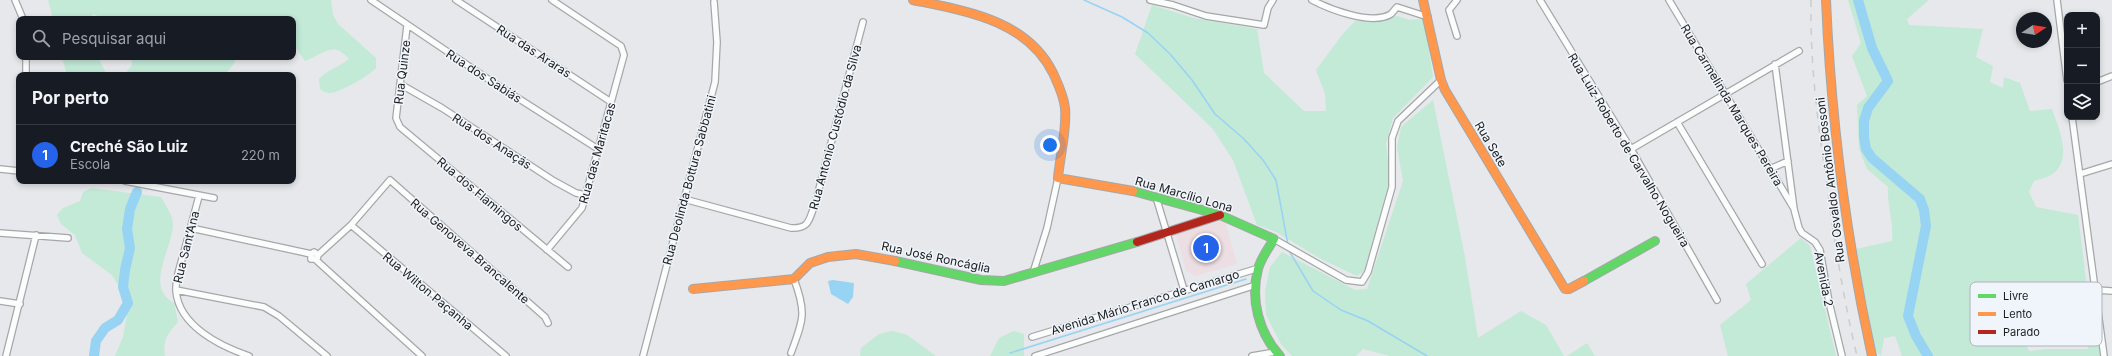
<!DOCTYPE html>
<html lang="pt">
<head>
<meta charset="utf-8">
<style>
  body { margin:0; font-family:Inter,sans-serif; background:#242831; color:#f1f3f6 }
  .controls { position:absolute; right:12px; top:12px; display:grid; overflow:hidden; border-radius:8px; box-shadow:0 2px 6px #0003 }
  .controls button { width:36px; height:36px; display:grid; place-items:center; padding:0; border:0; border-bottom:1px solid #363941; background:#171b24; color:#f1f3f6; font:20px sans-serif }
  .compass { position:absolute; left:2016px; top:12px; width:36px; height:36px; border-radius:50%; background:#171b24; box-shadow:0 2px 6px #0003; rotate:78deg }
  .you { position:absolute; left:1050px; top:145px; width:14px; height:14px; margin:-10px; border:3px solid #fff; border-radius:50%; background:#1a73e8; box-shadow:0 0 0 6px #1a73e833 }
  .badge { display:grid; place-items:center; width:26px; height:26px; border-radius:50%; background:#2563eb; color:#fff; font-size:13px; font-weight:700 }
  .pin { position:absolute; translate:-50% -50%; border:2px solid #fff; box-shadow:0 1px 4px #0006 }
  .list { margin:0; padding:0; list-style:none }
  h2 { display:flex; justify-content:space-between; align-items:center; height:52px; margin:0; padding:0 16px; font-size:17px }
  h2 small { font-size:13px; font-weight:400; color:#9ea1a6 }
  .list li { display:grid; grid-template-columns:26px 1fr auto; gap:12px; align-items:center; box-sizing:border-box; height:60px; padding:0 16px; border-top:1px solid #363941 }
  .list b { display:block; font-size:15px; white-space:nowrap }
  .list p { margin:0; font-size:13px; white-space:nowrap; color:#9ea1a6 }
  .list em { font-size:13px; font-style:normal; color:#9ea1a6 }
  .icon { flex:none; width:22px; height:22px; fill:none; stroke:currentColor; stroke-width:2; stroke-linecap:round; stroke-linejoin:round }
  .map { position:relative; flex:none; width:2112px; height:356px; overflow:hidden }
  .search { position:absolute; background:#171b24; box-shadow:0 2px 6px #0003; left:16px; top:16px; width:280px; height:44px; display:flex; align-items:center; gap:10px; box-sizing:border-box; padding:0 14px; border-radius:8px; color:#9ea1a6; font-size:15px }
  .panel { position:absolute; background:#171b24; box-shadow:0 2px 6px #0003; left:16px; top:72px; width:280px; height:112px; border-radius:8px }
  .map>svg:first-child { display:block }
  .education { fill:#ecdee3 }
  .green { fill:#c3e9d7 }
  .water { fill:#97d3f3 }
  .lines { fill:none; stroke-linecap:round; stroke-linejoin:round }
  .stream { stroke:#97d3f3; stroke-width:1.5 }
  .river { stroke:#97d3f3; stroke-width:10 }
  .street-casing { stroke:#a5a7a9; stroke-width:8 }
  .fast-casing { stroke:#a5a7a9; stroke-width:10 }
  .slow-casing { stroke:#a5a7a9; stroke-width:10 }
  .jam-casing { stroke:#a5a7a9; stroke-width:10 }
  .street { stroke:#fbfcfc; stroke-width:5.5 }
  .fast { stroke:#63d668; stroke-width:8 }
  .slow { stroke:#ff974d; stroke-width:8 }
  .jam { stroke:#b3261e; stroke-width:8 }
  .rail { stroke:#cccccd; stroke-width:1.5; stroke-dasharray:7 7; stroke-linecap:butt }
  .labels { text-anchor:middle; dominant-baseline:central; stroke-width:3; stroke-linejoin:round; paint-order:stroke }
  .street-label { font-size:12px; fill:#1a1c1e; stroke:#f0f5fb }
  .key { fill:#f0f5fb; stroke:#b0b4b9; stroke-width:1 }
  .key-label { font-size:11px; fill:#1a1c1e }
</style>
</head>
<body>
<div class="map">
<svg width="2112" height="356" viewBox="0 0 2112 356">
  <rect width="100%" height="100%" fill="#e6e8eb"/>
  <path class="education" d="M1221,221h4l12,43 -42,12 -9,-6 -10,-36z"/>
  <path class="green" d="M48,0h283l2,15 5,9 38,34v10c-6,7 -38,26 -47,25 -3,0 -7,-3 -9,-4l-1,-10c8,-9 20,-12 30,-20 -16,-19 -26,-5 -44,2l-12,-17v-25h-190l-9,-5 -8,5h-33z
    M1848,0h81l-22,19 2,6 74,4 -7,28 17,9 -3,16 13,6 1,-11 16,6 10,28 22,-2c6,18 20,47 3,63 -5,5 -15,7 -21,9l-5,11 7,15 42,8 13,106 -53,7 -4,6 -14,-2 9,19 16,-2h43l2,-14 8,6 2,15h-198l-7,-20 -11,2 -3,18 -7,-7 -18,-100 36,-8c2,-19 -5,-35 -4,-54l-21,-18 -8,-20 -2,-44 10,-9 -15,-40 9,-13z
    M1152,5l41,13 64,11 7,44 40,38h22l-1,-17 -9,-24 26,-35 13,-14 42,-5 13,4 14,-1 9,58 -40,41 -7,26 4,34 -26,93 -7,5 -34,-16 -47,-28 -19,-7 -24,-65 -21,-32 -77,-74z
    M62,57h36l9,18h-40z
    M131,57h106l-4,8 -9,10h-100l8,-10z
    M1433,100l32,157 13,81 43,-27 25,14 18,31h-174l-27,-7 -7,7h-64l-11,-12 -15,-29 -1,-24 5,-24 12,-15 73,38 12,-1 36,-108 -6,-34 4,-20z
    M91,188l70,9c5,10 12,17 12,28 -1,25 -29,61 1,78l4,19c-10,11 -16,18 -13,34h-50l8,-19 5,-28 -2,-11 -14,-23 -30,-22 -7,-18 -14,-11 -4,-9 6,-7 17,-7 3,-9z
    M1801,238l9,8 26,110h-108l-8,-31 31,-25 -5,-16z
    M892,331l15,4 29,21h-76l1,-8 18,-14z
    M1014,331l10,3v22h-34l9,-18z
    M1587,343l8,13h-28z"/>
  <path class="water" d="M833,280l21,3 -1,14 -5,7 -17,-10 -3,-13z"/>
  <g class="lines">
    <path class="stream" d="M1084,0l38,17 26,16 22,21 22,26 23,34 29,25 19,21 13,20 12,65
      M1288,249l25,42 28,19 27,11 59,35
      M1010,353l236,-74"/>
    <path class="river" d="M1858,0l14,48 16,33 -20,27 -4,13v16l2,12 6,9 48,41 4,11 2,16 -18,90 8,20 12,20
      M94,356l2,-15 9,-13 13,-8 10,-17 -5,-16 2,-17 5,-22 -3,-19 3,-20 7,-17"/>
    <defs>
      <path id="street" d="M15,0l8,19
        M371,0l114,77 113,72
        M456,0l155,102
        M1150,0l23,5 33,11 58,9 4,-17 5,-8
        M1312,0c17,9 60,26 79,14 2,-2 4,-5 6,-7l31,10
        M1457,0l-8,10 8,26
        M1540,0l91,149 86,151
        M1669,0l124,207
        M2057,0l10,80
        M407,26l-11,92 4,9 168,140
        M1775,64l19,145 5,19 3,5 13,9 5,8 9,52 13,54
        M26,75v-18
        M2097,82l15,-6
        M400,84l42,24 112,73 22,12 10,2
        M2072,117l32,239
        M1677,122l85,142
        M1631,149l168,-98
        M0,169l19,2
        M1770,169l18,-8
        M2080,174l32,-10
        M125,181l89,17
        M199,196c-5,18 -10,37 -15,56 -3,12 -9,26 -8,39 3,35 44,55 73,65
        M1156,197l28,93
        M684,199l107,29c19,1 18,-9 24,-24l48,-182
        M351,225l155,131
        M191,228l120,26 3,-2 4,3 -1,4h-6v-5
        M0,233l68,5
        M1274,239l72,41 16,2 6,-10 24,-85v-49l6,-17 43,-41
        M547,250l35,-42 42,-153 -3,-9 -69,-46
        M318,255l33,-30 39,-45 155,137 3,6
        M316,260l106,96
        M1033,273l14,-45 11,-50
        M176,290l88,17 15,9 48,40
        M2096,290l16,1
        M0,301l20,3
        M1032,337l227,-69
        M791,353c12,-33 16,-39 3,-74
        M6,356l30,-121
        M643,356l72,-274 2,-40 -3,-40
        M1035,356l221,-71
        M1252,356l23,-4"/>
      <path id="fast" d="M1133,191l87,24 54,24c-6,10 -13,19 -16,30 -8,31 1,64 22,87
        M895,261l86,19 23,1 133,-39
        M1584,281l71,-40"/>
      <path id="slow" d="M913,0c53,11 114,20 140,73 5,11 11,23 12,35 2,23 -5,47 -7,70l75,13
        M1423,0l18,80 4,10 120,199h4l15,-8
        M1826,0c5,120 20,238 46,356
        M693,289l101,-10 16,-16 18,-6 28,-3 39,7"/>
      <path id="jam" d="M1137,242l83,-27"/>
    </defs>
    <use href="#street" class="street-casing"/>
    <use href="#fast" class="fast-casing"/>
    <use href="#slow" class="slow-casing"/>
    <use href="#jam" class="jam-casing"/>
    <use href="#street" class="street"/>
    <use href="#fast" class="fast"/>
    <use href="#slow" class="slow"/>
    <use href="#jam" class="jam"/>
    <path class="rail" d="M1811,0c-1,60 6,119 15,179 8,60 17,118 31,177"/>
  </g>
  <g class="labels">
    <g class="street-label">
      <text transform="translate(534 51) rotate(33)">Rua das Araras</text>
      <text transform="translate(402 72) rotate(-83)">Rua Quinze</text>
      <text transform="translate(484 76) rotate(33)">Rua dos Sabiás</text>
      <text transform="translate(1732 105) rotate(59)">Rua Carmelinda Marques Pereira</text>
      <text transform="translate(835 127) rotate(-75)">Rua Antonio Custódio da Silva</text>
      <text transform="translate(492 141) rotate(33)">Rua dos Anaçãs</text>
      <text transform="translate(1491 144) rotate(59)">Rua Sete</text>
      <text transform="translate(1629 150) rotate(59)">Rua Luiz Roberto de Carvalho Nogueira</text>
      <text transform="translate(597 153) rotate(-74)">Rua das Maritacas</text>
      <text transform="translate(689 180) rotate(-75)">Rua Deolinda Bottura Sabbatini</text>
      <text transform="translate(1830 180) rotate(-97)">Rua Osvaldo Antônio Bossoni</text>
      <text transform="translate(480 194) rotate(40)">Rua dos Flamingos</text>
      <text transform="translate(1184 194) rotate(16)">Rua Marcílio Lona</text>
      <text transform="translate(186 247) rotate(-76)">Rua Sant’Ana</text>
      <text transform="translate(470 251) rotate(41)">Rua Genoveva Brancalente</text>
      <text transform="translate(936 257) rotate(12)">Rua José Roncáglia</text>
      <text transform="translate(1824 279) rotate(79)">Avenida 2</text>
      <text transform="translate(428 291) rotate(40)">Rua Wilton Paçanha</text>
      <text transform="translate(1145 302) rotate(-17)">Avenida Mário Franco de Camargo</text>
    </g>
  </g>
  <rect x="1970" y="282" width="132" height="64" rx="6" class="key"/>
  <rect x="1978" y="294" width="18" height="4" fill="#63d668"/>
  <rect x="1978" y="312" width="18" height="4" fill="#ff974d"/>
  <rect x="1978" y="330" width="18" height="4" fill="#b3261e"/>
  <g class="key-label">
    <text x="2003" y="300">Livre</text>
    <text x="2003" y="318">Lento</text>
    <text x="2003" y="336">Parado</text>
  </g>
</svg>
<div class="controls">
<button>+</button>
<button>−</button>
<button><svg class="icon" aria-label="layers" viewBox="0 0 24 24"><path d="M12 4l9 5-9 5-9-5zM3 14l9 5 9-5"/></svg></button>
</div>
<svg class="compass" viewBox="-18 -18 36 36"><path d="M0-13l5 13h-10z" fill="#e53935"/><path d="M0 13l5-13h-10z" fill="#9ea1a6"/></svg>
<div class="you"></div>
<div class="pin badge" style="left:1206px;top:248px">1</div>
<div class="search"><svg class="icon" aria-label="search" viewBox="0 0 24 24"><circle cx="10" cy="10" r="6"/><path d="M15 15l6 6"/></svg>Pesquisar aqui</div>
<section class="panel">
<h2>Por perto<small></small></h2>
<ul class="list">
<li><span class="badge">1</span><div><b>Creché São Luiz</b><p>Escola</p></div><em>220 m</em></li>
</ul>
</section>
</div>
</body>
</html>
